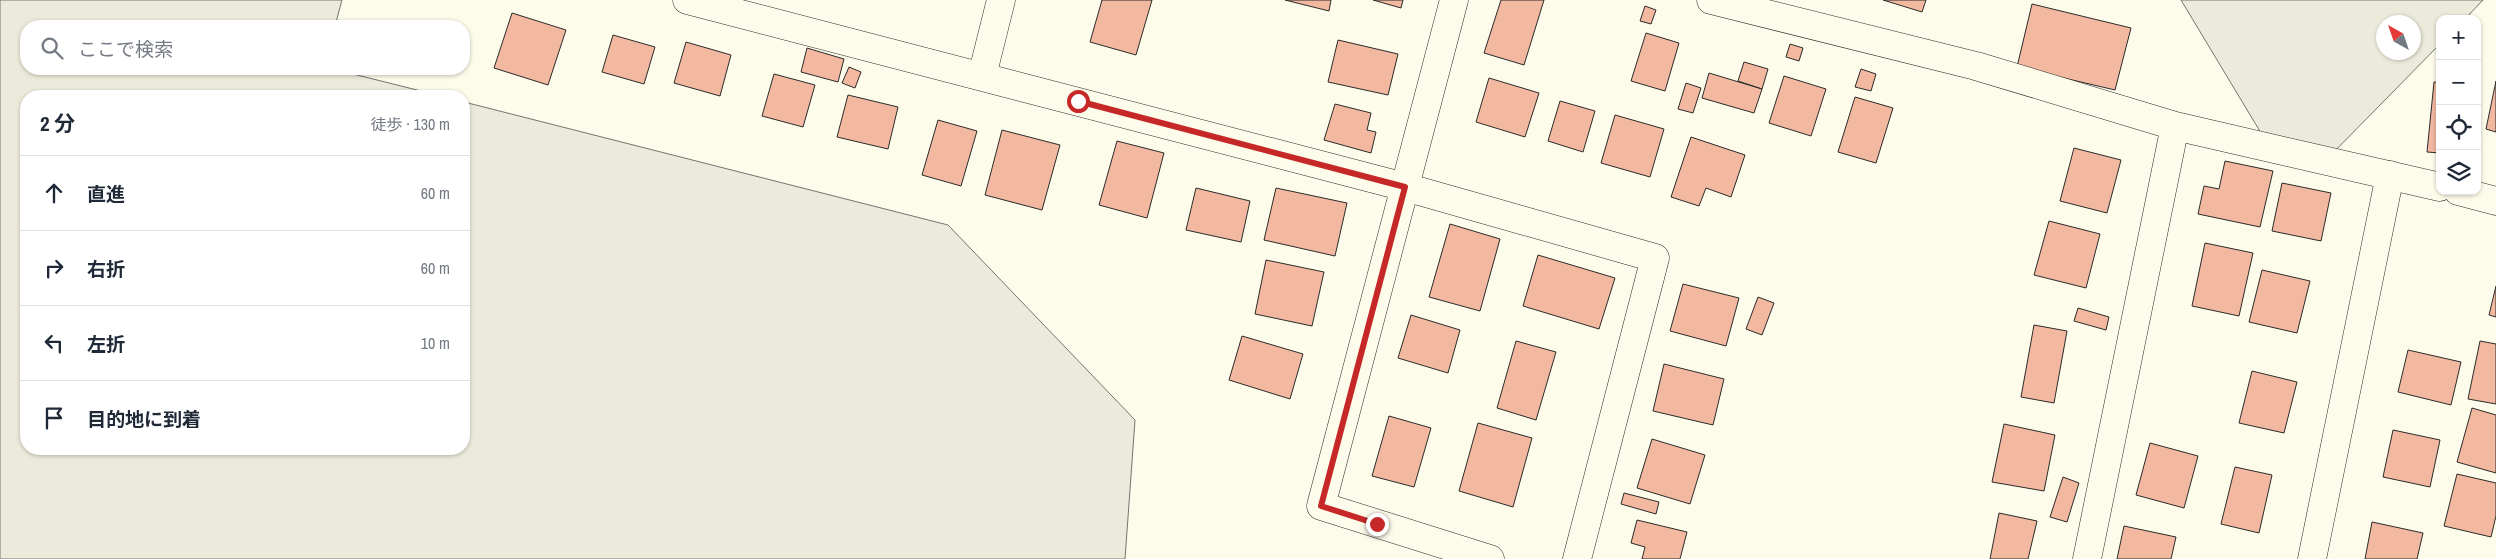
<!DOCTYPE html>
<html lang="ja">
<head>
<meta charset="utf-8">
<style>
  body { margin:0; font-family:"Archivo Narrow","Noto Sans JP",sans-serif; background:#f6f6f7; color:#1f2937 }
  .controls { position:absolute; right:15px; top:15px; display:grid; overflow:hidden; border-radius:10px; box-shadow:0 1px 4px #0004 }
  .controls button { width:45px; height:45px; display:grid; place-items:center; padding:0; border:0; border-bottom:1px solid #e0e1e3; background:#fff; color:#1f2937; font:25px sans-serif }
  .compass { position:absolute; left:2376px; top:15px; width:45px; height:45px; border-radius:50%; background:#fff; box-shadow:0 1px 4px #0004; rotate:320deg }
  .stop { position:absolute; width:15px; height:15px; margin:-11px; border:4px solid #c62828; border-radius:50%; background:#fff }
  .stop.end { background:#c62828; border-color:#fff; box-shadow:0 1px 5px #0008 }
  .list { margin:0; padding:0; list-style:none }
  h2 { display:flex; justify-content:space-between; align-items:center; height:65px; margin:0; padding:0 20px; font-size:21px }
  h2 small { font-size:16px; font-weight:400; color:#747a83 }
  .list li { display:grid; grid-template-columns:32px 1fr auto; gap:15px; align-items:center; box-sizing:border-box; height:75px; padding:0 20px; border-top:1px solid #e0e1e3 }
  .list b { display:block; font-size:19px; white-space:nowrap }
  .list em { font-size:16px; font-style:normal; color:#747a83 }
  .icon { flex:none; width:28px; height:28px; fill:none; stroke:currentColor; stroke-width:2; stroke-linecap:round; stroke-linejoin:round }
  .map { position:relative; flex:none; width:2496px; height:559px; overflow:hidden }
  .search { position:absolute; background:#fff; box-shadow:0 1px 4px #0004; left:20px; top:20px; width:450px; height:55px; display:flex; align-items:center; gap:12px; box-sizing:border-box; padding:0 18px; border-radius:20px; color:#747a83; font-size:19px }
  .panel { position:absolute; background:#fff; box-shadow:0 1px 4px #0004; left:20px; top:90px; width:450px; height:365px; border-radius:20px }
  .map>svg:first-child { display:block }
  .green { fill:#ecebdb; stroke:#74746e; fill-rule:evenodd }
  .building { fill:#f2b8a0; stroke:#2b2b2b }
  .lines { fill:none; stroke-linecap:round; stroke-linejoin:round }
  .street-casing { stroke:#2b2b2b; stroke-width:29 }
  .street { stroke:#fdfbea; stroke-width:28 }
  .route { stroke:#c62828; stroke-width:6 }
</style>
</head>
<body>
<div class="map">
<svg width="2496" height="559" viewBox="0 0 2496 559">
  <rect width="100%" height="100%" fill="#fdfbea"/>
  <path class="green" d="M0,0h342l-7,26h-309v43h307l108,27h-415v353h438v-347l484,123 187,195 -10,139h-1125z
    M2181,0h302l-18,19h-25v25l-114,116 -56,-12zM2384,22h30v30h-30z"/>
  <path class="building" d="M1102,0h50l-16,55 -46,-13z
    M1285,0h46l-2,11z
    M1373,0h30l-2,8z
    M1501,0h43l-20,65 -40,-12z
    M1883,0h43l-4,12z
    M2032,4l99,24 -16,62 -98,-23z
    M1645,6l11,4 -5,14 -11,-3z
    M512,13l54,17 -18,55 -54,-17z
    M1646,33l33,10 -14,48 -34,-10z
    M613,35l42,12 -11,37 -42,-12z
    M1338,40l60,14 -10,41 -60,-13z
    M686,42l45,13 -11,41 -46,-13z
    M1790,44l13,4 -4,13 -13,-4z
    M807,48l37,11 -6,23 -37,-10z
    M1744,62l24,7 -6,20 -24,-8z
    M849,67l12,5 -6,16 -13,-5z
    M1861,69l15,5 -5,17 -16,-4z
    M1709,73l53,16 -8,24 -52,-15z
    M774,74l41,11 -12,42 -41,-11z
    M1784,76l42,13 -15,47 -42,-13z
    M1489,78l50,15 -14,44 -49,-15z
    M2496,81v51l-10,-3z
    M2434,82h6v71l-13,-1z
    M1686,83l15,5 -8,25 -15,-4z
    M848,95l50,12 -10,42 -51,-12z
    M1855,97l38,11 -17,55 -38,-11z
    M1560,101l35,10 -12,41 -35,-11z
    M1335,104l36,9 -4,17 9,2 -5,21 -47,-13z
    M1615,115l49,14 -14,48 -49,-14z
    M938,120l39,11 -16,55 -39,-11z
    M1002,130l58,15 -18,65 -57,-15z
    M1691,137l54,18 -14,42 -25,-9 -7,18 -28,-9z
    M1117,141l47,12 -17,65 -48,-13z
    M2074,148l47,12 -14,53 -47,-12z
    M2225,161l48,10 -13,56 -62,-13 6,-28 15,3z
    M2282,183l49,10 -10,48 -49,-10z
    M1196,188l54,13 -9,41 -55,-12z
    M1276,188l71,15 -12,53 -71,-16z
    M2049,221l51,13 -14,54 -52,-13z
    M1450,224l50,15 -20,72 -51,-14z
    M2205,243l48,10 -14,63 -47,-10z
    M1538,255l77,23 -16,51 -76,-23z
    M1266,260l58,12 -12,54 -57,-12z
    M2262,270l48,11 -13,52 -48,-11z
    M1683,284l56,14 -13,48 -56,-15z
    M2496,286v31l-7,-2z
    M1758,297l16,6 -12,32 -16,-6z
    M2078,308l31,9 -3,13 -32,-9z
    M1411,315l49,15 -12,43 -50,-15z
    M2034,325l33,6 -13,72 -33,-6z
    M1242,336l61,18 -13,45 -61,-19z
    M1516,341l40,11 -20,68 -39,-12z
    M2480,341l16,3v60l-28,-5z
    M2408,350l53,12 -10,43 -53,-13z
    M1664,364l60,15 -11,46 -60,-14z
    M2252,371l45,11 -13,51 -45,-10z
    M2472,408l24,7v58l-39,-11z
    M1389,416l42,12 -17,59 -42,-11z
    M1478,423l54,15 -19,69 -54,-16z
    M2004,424l51,11 -11,56 -52,-9z
    M2393,430l47,10 -10,47 -47,-10z
    M1652,439l53,16 -15,49 -53,-16z
    M2150,443l48,13 -14,52 -48,-13z
    M2235,467l37,8 -13,58 -38,-9z
    M2457,474l39,9v33l-5,21 -47,-11z
    M2063,477l16,6 -12,39 -17,-5z
    M1624,493l35,9 -3,12 -35,-10z
    M1999,513l38,8 -9,38h-38z
    M1637,520l50,12 -7,27h-38l3,-12 -14,-4z
    M2372,522l51,11 -6,26h-52z
    M2124,526l52,11 -5,22h-54z"/>
  <g class="lines">
    <defs>
      <path id="street" d="M687,0l718,187 250,71 -78,301
        M1454,0l-133,506 169,53
        M1711,0l265,66 199,60 265,61
        M982,76l19,-76
        M2458,191l38,10
        M2087,559l88,-433
        M2312,559l78,-384"/>
    </defs>
    <use href="#street" class="street-casing"/>
    <use href="#street" class="street"/>
  </g>
  <g class="lines">
    <path class="route" d="M1078,101l327,86 -84,319 56,18"/>
  </g>
</svg>
<div class="controls">
<button>+</button>
<button>−</button>
<button><svg class="icon" aria-label="locate" viewBox="0 0 24 24"><circle cx="12" cy="12" r="6"/><path d="M12 2v4M12 18v4M2 12h4M18 12h4"/></svg></button>
<button><svg class="icon" aria-label="layers" viewBox="0 0 24 24"><path d="M12 4l9 5-9 5-9-5zM3 14l9 5 9-5"/></svg></button>
</div>
<svg class="compass" viewBox="-18 -18 36 36"><path d="M0-13l5 13h-10z" fill="#e53935"/><path d="M0 13l5-13h-10z" fill="#747a83"/></svg>
<div class="stop" style="left:1078px;top:101px"></div>
<div class="stop end" style="left:1377px;top:524px"></div>
<div class="search"><svg class="icon" aria-label="search" viewBox="0 0 24 24"><circle cx="10" cy="10" r="6"/><path d="M15 15l6 6"/></svg>ここで検索</div>
<section class="panel">
<h2>2 分<small>徒歩 · 130 m</small></h2>
<ul class="list">
<li><svg class="icon" aria-label="ahead" viewBox="0 0 24 24"><path d="M12 20V5M6 11l6-6 6 6"/></svg><div><b>直進</b></div><em>60 m</em></li>
<li><svg class="icon" aria-label="right" viewBox="0 0 24 24"><path d="M7 20v-9h11M14 6l5 5-5 5"/></svg><div><b>右折</b></div><em>60 m</em></li>
<li><svg class="icon" aria-label="left" viewBox="0 0 24 24"><path d="M17 20v-9H6M10 6l-5 5 5 5"/></svg><div><b>左折</b></div><em>10 m</em></li>
<li><svg class="icon" aria-label="arrive" viewBox="0 0 24 24"><path d="M6 21V4h12l-3 4 3 4H6"/></svg><div><b>目的地に到着</b></div></li>
</ul>
</section>
</div>
</body>
</html>
